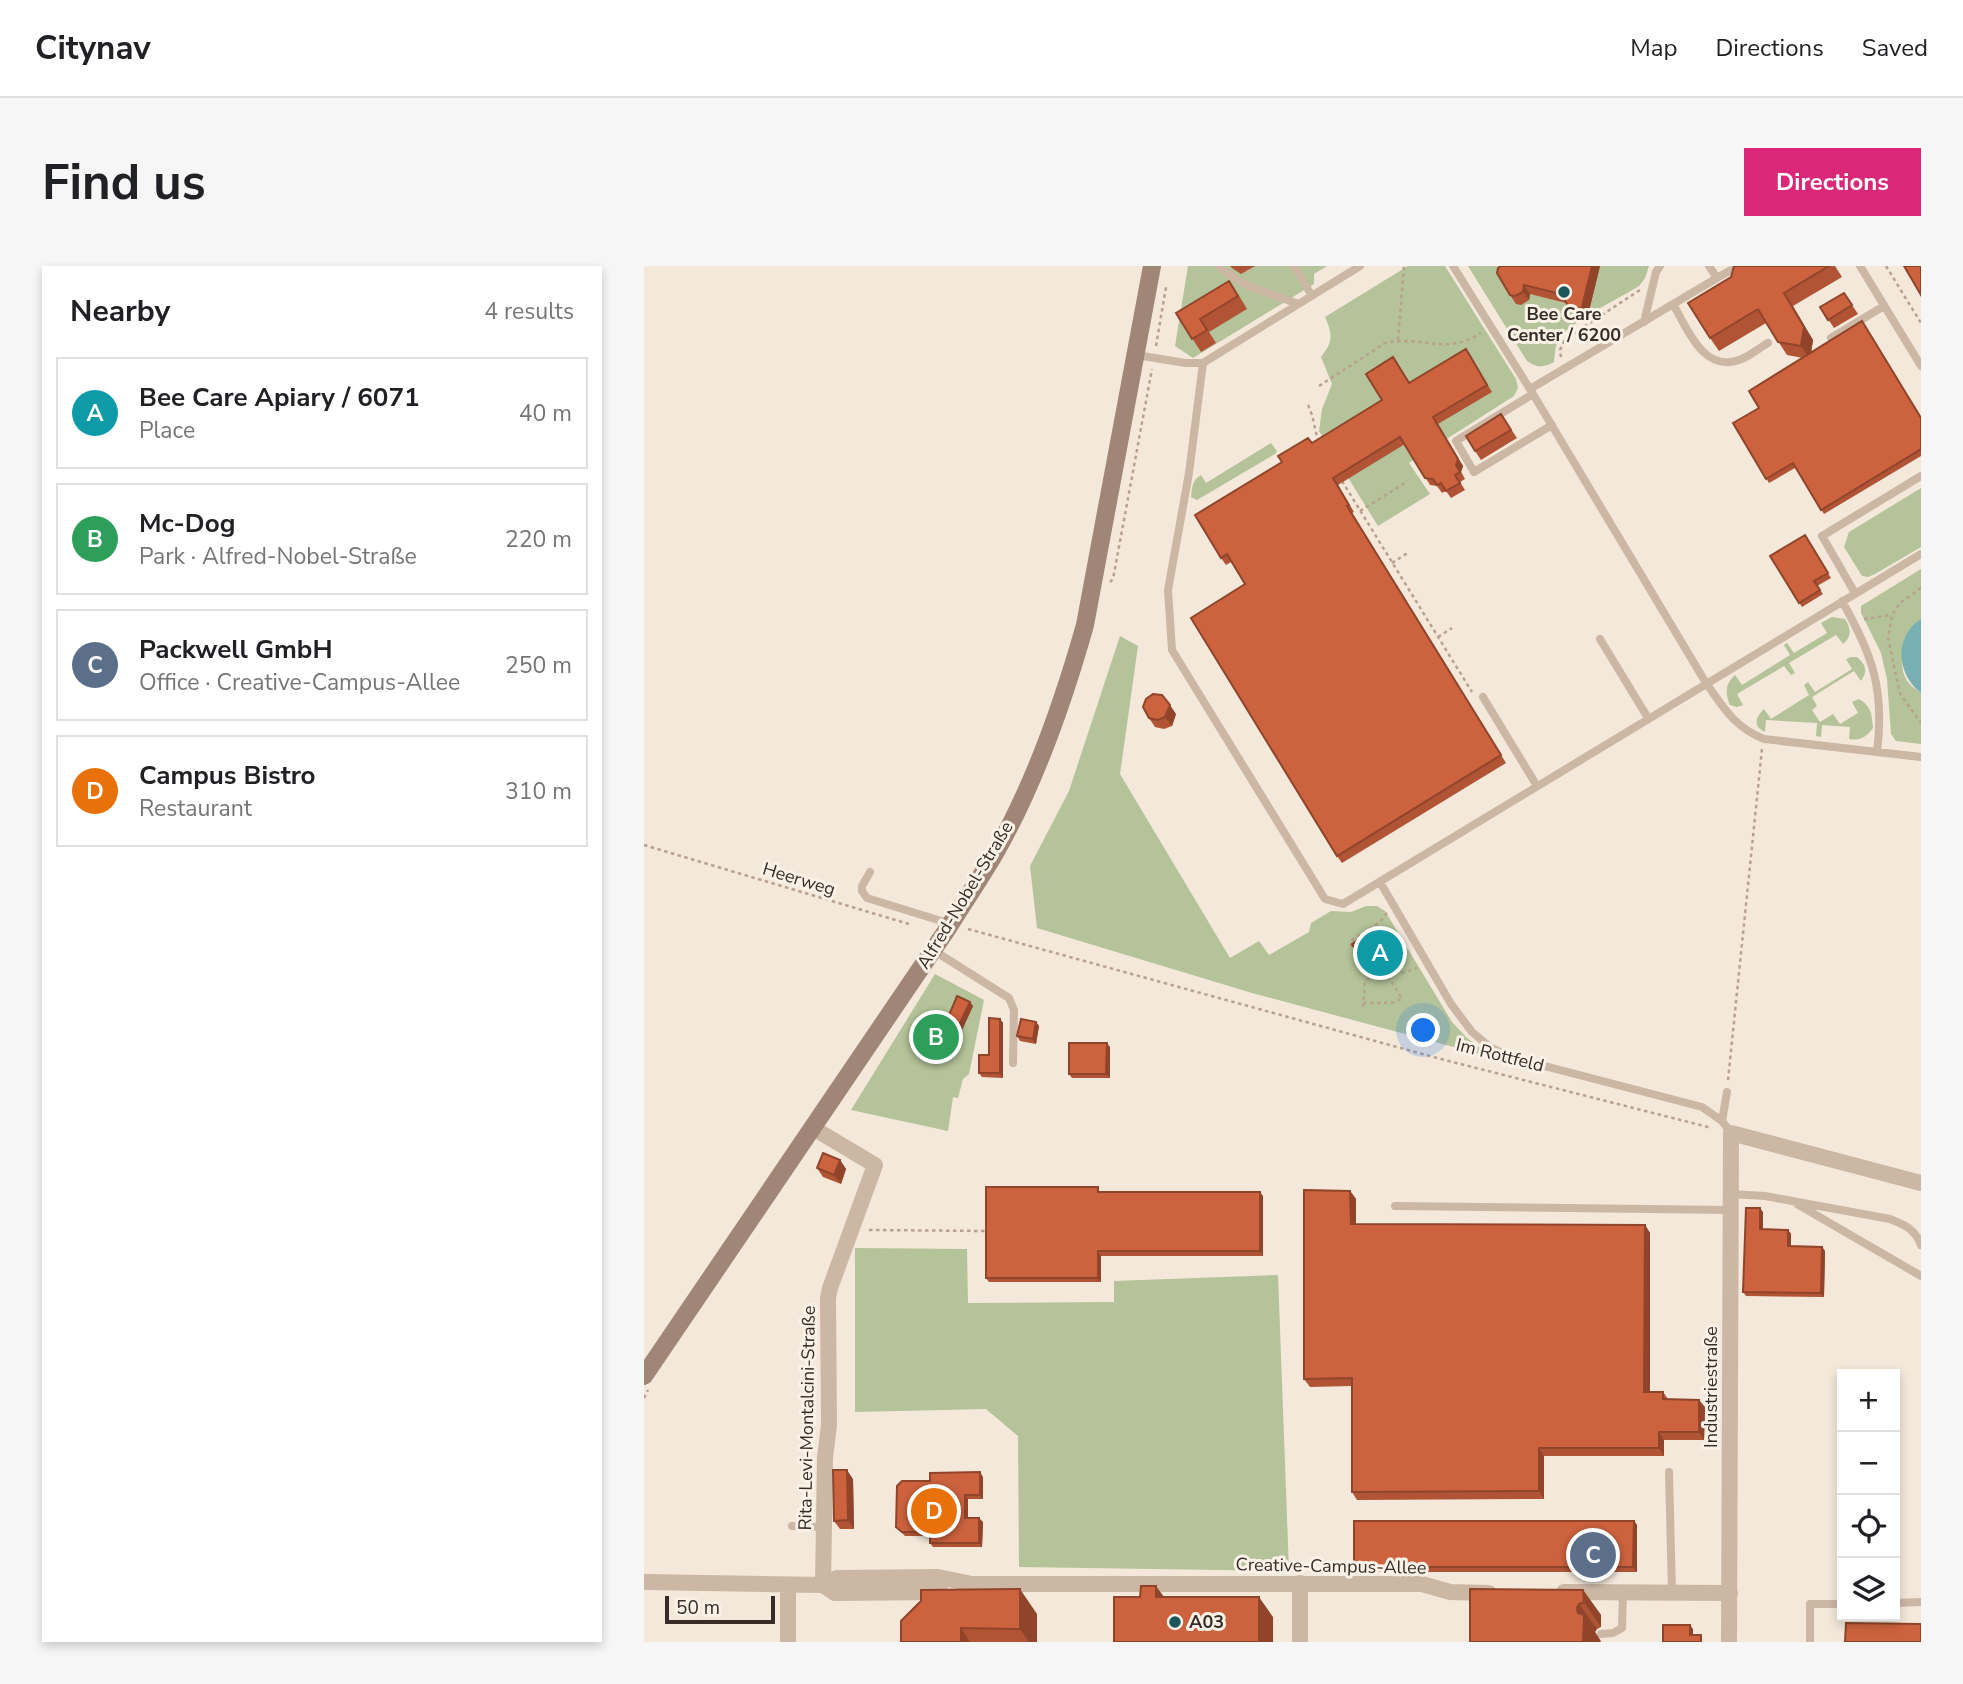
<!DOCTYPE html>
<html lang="en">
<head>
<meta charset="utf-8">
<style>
  body { margin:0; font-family:"Nunito Sans",sans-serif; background:#f6f6f6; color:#202124 }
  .controls { position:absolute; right:21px; bottom:21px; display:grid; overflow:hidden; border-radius:0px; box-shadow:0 4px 10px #0003 }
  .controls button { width:63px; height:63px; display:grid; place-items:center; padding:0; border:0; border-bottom:2px solid #e0e0e0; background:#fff; color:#202124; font:35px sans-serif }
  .scale { position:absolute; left:21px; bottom:18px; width:110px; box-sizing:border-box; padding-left:7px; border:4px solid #372c27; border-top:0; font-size:19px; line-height:24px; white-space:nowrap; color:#372c27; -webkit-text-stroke:5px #faf2e7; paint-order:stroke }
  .you { position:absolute; left:780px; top:765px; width:24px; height:24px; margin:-18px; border:5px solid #fff; border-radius:50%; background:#1a73e8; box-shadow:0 0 0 10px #1a73e833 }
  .badge { display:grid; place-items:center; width:46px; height:46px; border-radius:50%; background:#db2777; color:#fff; font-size:23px; font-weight:700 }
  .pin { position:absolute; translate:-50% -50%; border:4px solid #fff; box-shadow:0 2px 7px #0006 }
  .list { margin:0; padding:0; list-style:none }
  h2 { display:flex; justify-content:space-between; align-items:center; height:91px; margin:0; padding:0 28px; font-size:30px }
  h2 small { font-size:23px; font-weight:400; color:#757577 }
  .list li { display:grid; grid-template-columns:46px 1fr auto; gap:21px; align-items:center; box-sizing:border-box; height:112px; margin:0 14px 14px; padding:0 14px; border:2px solid #e0e0e0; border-radius:0px }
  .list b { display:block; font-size:26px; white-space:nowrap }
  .list p { margin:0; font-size:23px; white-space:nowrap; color:#757577 }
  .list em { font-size:23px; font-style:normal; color:#757577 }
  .icon { flex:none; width:38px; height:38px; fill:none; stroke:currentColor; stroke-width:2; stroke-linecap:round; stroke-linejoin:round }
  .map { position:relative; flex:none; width:1277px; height:1376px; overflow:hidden; border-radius:0px }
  header { display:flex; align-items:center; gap:42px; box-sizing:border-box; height:98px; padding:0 35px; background:#fff; border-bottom:2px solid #e0e0e0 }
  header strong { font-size:33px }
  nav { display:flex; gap:38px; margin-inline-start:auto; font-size:24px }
  .intro { display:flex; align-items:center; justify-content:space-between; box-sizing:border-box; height:168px; padding:0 42px }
  h1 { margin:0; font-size:49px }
  .button { padding:18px 32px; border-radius:0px; background:#db2777; color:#fff; font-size:24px; font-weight:700 }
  main { display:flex; gap:42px; padding:0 42px }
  aside { flex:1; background:#fff; border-radius:0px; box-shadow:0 4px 10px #0003 }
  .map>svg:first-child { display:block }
  .green { fill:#b4c399 }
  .water { fill:#77afb2 }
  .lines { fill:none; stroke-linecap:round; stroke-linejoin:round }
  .path { stroke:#b8a18f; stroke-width:2.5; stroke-dasharray:3.5 3.5; stroke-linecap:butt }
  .lane { stroke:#ccb7a5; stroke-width:8 }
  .street { stroke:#ccb7a5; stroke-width:16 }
  .secondary { stroke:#a08676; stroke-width:18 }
  .wall { fill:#b05435 }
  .shaded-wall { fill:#90452b }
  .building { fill:#cd623e; stroke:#90452b; stroke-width:2 }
  .poi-dot { fill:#1a565b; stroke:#faf2e7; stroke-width:2.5 }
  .labels { text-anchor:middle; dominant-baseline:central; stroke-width:6; stroke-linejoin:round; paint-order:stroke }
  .poi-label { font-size:18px; font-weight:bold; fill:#372c27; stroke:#faf2e7 }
  .street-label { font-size:18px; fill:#372c27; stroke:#faf2e7 }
</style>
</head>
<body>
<header>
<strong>Citynav</strong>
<nav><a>Map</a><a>Directions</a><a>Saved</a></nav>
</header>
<div class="intro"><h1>Find us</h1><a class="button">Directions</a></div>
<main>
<aside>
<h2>Nearby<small>4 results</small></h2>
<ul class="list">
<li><span class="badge" style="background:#0f9aa8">A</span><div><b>Bee Care Apiary / 6071</b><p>Place</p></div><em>40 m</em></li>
<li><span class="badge" style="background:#2e9e5b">B</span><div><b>Mc-Dog</b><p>Park · Alfred-Nobel-Straße</p></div><em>220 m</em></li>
<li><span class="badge" style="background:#5c6f8a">C</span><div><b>Packwell GmbH</b><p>Office · Creative-Campus-Allee</p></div><em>250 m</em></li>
<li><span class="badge" style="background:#e8710a">D</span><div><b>Campus Bistro</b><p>Restaurant</p></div><em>310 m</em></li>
</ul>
</aside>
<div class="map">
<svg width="1277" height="1376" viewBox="0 0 1277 1376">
  <rect width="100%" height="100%" fill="#f3e8da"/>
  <path class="green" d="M544,0h139l-13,8v10l-121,74 -18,-12z
    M764,0h37l71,113 2,9 -4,8 -105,67 21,31 -52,32 -59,-95 3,-22 10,-25 -11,-27c12,-15 12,-22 4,-40z
    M824,0h181l-4,12 -6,8c-21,13 -61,32 -77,49 -7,8 -7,17 -8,27 -11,6 -17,6 -27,-1z
    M627,177l6,8 -2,3 -78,46 -6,-3c1,-9 1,-17 10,-22l5,8z
    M1277,222v59l-46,27 -7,3 -6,-1 -18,-29 5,-15z
    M1277,303v50c-14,10 -22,35 -18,52 2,10 10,17 18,22v51l-25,-3 -5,-7 -4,-55 -6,-26 -20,-40v-7z
    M1188,351l13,2c6,9 7,18 -2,25l-7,-9 -47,28 6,10 -4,2 -7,-9 -47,28 6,11 -6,2 -7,-2c-5,-12 -5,-21 5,-30l7,10 48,-30 -6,-10 3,-2 7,10 33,-20 -6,-10z
    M476,370l18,10 -18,128 110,184 29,-17 10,14 40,-23 2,-9 20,-12 20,1 15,-6h11l8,5 67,111 14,15 25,20 -239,-64 -215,-65 -7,-62 39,-75z
    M1207,391h6c9,8 11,14 4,24l-7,-10 -42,26 5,9 -5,4 8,12 13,-8 7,10 18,-11 -6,-11 7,-3c12,7 13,15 14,29 -7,9 -12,13 -24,11l1,-12 -28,-2 -1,12 -5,-1 1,-13 -51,-3 -1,12c-13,-6 -9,-15 -1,-23l7,10 38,-24 -5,-10 4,-3 7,10 37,-23 -6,-10z
    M291,708l49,26 -15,74 -6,5 -5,19 -5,-1 -5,34 -97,-21z
    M211,982l112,1 1,54 146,-1v-21l164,-6 11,296 -270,-4 -1,-131 -32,-27 -131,3z"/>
  <path class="water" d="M1277,353v74c-24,-18 -28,-56 0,-74z"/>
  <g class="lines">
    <path class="path" d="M1242,0l35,57
      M754,74l6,-74
      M512,80l10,-59
      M917,91l-1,-7 5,-11 75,-49
      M675,120l66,-43c38,-8 60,13 96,-10
      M664,139c6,12 6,24 11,37
      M698,215l130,211
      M716,245l48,-30
      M748,297l17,-11
      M466,316l3,-3 39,-210
      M1277,322l-21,15 -8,12 -4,23 12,56 21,29
      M1220,353l28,-4
      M794,371l14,-9
      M0,579l265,79
      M743,647l-7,9 -27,17 -2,6 20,31 23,-14 9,11 14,-5
      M324,663l469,129 275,70
      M719,737h28l11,-4 -19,-31
      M719,741l2,-25 6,-6
      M1084,814l34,-331
      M225,964l119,1
      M0,1132l4,-8
      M167,1171l1,-85"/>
    <path class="lane" d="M575,0c20,21 53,27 79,38
      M650,0l18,30
      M716,0l-157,97 -14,110 -21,117 4,60 153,249 18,5 578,-350
      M809,0l80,128 173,289c18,25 28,44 58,56l157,18
      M1216,0l61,100
      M1073,12l21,-12
      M1029,38c14,24 30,69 66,56 10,-3 20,-12 29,-17
      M1000,56l12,-50 4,-6
      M1187,72l53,-32
      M492,89l50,8h17
      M886,123l187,-111 -8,-12
      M889,128l-77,47 18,31 78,-47
      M1211,327l-33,-57 99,-60
      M1198,335c30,53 43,88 35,151
      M956,373l48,79
      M839,431l54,89
      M226,606l-8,14v5l5,7 84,26
      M736,616l71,122 21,28 18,15 20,10 192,50 20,14 9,12
      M289,684l76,48 5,12 -1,53
      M1078,855l5,-29
      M1086,928l35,2 125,23c15,6 25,10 31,26
      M1153,938l124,72
      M751,940l335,4
      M1025,1206l3,120
      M148,1260l31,1
      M1251,1337l26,-1
      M957,1368l12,-1 9,-5 1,-36
      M1166,1376v-38h32"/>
    <path class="street" d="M169,862l62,37 -45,123 -2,10 1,127 -4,33 -2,127
      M0,1316l179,3 14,-7 101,-1 34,7h450l28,8 39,1
      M179,1319l12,8 106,-1
      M920,1326l166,1
      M144,1376v-57
      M656,1376v-59
      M1085,1376l2,-509 190,50"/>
    <path class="secondary" d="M0,1110l304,-448c15,-24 31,-48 46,-73 41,-71 69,-152 91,-230l67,-359"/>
  </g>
  <path class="wall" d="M586,0h25l-14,8 -9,-6z
    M857,0h99l-12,49 -7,4 -5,-1 -10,-15 -36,-9 -1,6 -8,5 -5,-1 -6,-9z
    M1090,0h101l7,11 -49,29 20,34 -2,13 110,64v39l-97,58 -29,-46 -26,15 -36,-60 26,-15 44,-50 -16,-3 -21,-32 -47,28 -9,-13 21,-61z
    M1200,27l14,21 -24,14 -14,-21z
    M594,28l9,15 -38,23 7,11 -15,9 -25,-39z
    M827,91l21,35 -54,32 25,42 -2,6 4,7 -5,3 5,8 -14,8 -5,-7 -4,2 -5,-7 -7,-1 -25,-41 -67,41 16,27 -2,1 154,250 -164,100 -5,-7 -92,-272 -14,-22 -5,3 -5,-7 91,-115 70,-43 16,-35 12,18z
    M857,148l16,24 -36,22 -6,-9z
    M1161,269l26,43 -14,8 6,8 -21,13 -32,-51z
    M532,448l-4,12 -8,3 -9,-2 -6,-9z
    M738,672l11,18 -24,15 -6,-9z
    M329,740l-11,24 -12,-6 -3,-4z
    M356,753l3,4v55l-21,-1 -3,-4 10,-18z
    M392,756l3,4 -3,18 -16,-3 -3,-5z
    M466,781v31h-38l-3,-4z
    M196,894l6,9 -5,15 -18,-7 -6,-9z
    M706,925l6,8v25l289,1 5,8v159h13l5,7 37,8 -1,33h-40v16h-120v43l-187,1 -5,-8v-106l-42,1 -6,-8z
    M457,926l162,4v60h-162v26h-112l-3,-4z
    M1119,946v17l25,1 3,4v12l31,1 3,4 -1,46 -78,-1 -3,-4z
    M339,1211v22h-15v19l15,4 -1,25h-49l-3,-4v-7h-25l-9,-9 34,-46z
    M209,1213l1,50h-14l-6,-8z
    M990,1255l3,4v47h-280l-3,-5z
    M826,1323l113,1 18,25v12l-4,2 -2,3 6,9z
    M393,1348v28h-136v-21z"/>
  <path class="shaded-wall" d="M948,0h8l-12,49 -6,-8z
    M880,19l6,9 -1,6 -6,-8z
    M1140,27l29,47 -3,19 -9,-13z
    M789,151l30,49 -2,6 4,7 -9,-14z
    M526,439l6,9 -4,12 -7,-9z
    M326,736l3,4 -11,24 -3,-5z
    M356,753l3,4v55l-3,-5z
    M392,756l3,4 -3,18 -3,-5z
    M463,777l3,4v31l-4,-4z
    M196,894l6,9 -5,15 -7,-9z
    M706,925l6,8v33l-5,-8z
    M616,926l3,4v60l-3,-5z
    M1116,942l3,4v22l-3,-5z
    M1001,959l5,8v167l-6,-8z
    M1144,964l3,4v17l-3,-5z
    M1178,981l3,4 -1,46 -3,-4z
    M454,985l3,5v26l-3,-4z
    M1055,1134l6,7 -1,33 -5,-8z
    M1015,1166l5,8v16l-5,-8z
    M895,1182l5,8v43l-5,-8z
    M203,1204l6,9 1,50 -6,-9z
    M336,1206l3,5v22l-3,-4z
    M321,1229l3,4v23l-3,-4z
    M335,1252l4,4 -1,25 -3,-4z
    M990,1255l3,4v47l-4,-5z
    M512,1320l14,19 -14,-8z
    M376,1323l17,25v28h-8l-9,-13z
    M939,1324l18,25v12l-17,-25z
    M615,1331l14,20v25h-14z
    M935,1338l18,25 -2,3 6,10h-18l-6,-34z
    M1046,1359l3,4v11l-3,-5z
    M317,1362l9,14h-9z"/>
  <path class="building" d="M857,0h91l-10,41 -7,4 -5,-2 -9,-15 -37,-9 -1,7 -8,4 -5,-1 -13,-22 1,-5z
    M1090,0h95l-45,27 20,34 -3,19 -23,-4 -20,-33 -48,29 -22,-35 43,-26z
    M1260,0h17v29z
    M585,15l9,15 -38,23 7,11 -15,9 -16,-26z
    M1200,27l8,12 -24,15 -8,-13z
    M1218,55l59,97v31l-100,61 -28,-47 -27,16 -33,-56 26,-15 -10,-17z
    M822,83l21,36 -54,32 25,42 -2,6 4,7 -5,3 5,8 -14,8 -5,-8 -4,2 -4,-6 -8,-1 -25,-41 -67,41 16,27 -2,1 154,249 -164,101 -146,-238 54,-34 -18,-30 -6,4 -26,-43 87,-53 -4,-6 30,-18 4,5 70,-43 -16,-26 27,-17 16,26z
    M857,148l10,16 -36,21 -9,-15z
    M1161,269l23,38 -14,8 6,9 -21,13 -29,-47z
    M509,428l9,1 8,10 -5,12 -7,3 -9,-2 -6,-11 3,-8z
    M732,663l11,18 -24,15 -11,-18z
    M313,730l13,6 -11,23 -12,-5z
    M345,752l11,1v54h-21v-18h10z
    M377,753l15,3 -3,17 -16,-3z
    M425,777h38l-1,31h-37z
    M179,887l17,7 -6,15 -17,-7z
    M342,921h112v5h162v59h-162v27h-112z
    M660,924l46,1 1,33 294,1 -1,167h19v7l36,1v32h-40v16h-120v43l-187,1v-114l-48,1z
    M1102,942h14v21l28,1v16l34,1 -1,46 -78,-1z
    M189,1204h14l1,50 -14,1z
    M336,1206v23h-15v23h14v25h-49v-11h-28l-6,-5 1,-41 5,-5h28v-8z
    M710,1255h280l-1,46h-279z
    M497,1320h15v11h103v45h-145v-45h26z
    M376,1323v40l-59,-1v14h-60v-21l20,-20v-11z
    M826,1323l113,1 1,12 -5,2 -2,4 1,5 6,2 -1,27h-113z
    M1202,1357l75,1v18h-76z
    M1019,1359h27v10h11v7h-38z"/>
  <g class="poi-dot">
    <circle cx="920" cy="26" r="7"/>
    <circle cx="531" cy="1356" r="7"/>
  </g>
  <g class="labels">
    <g class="poi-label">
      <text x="920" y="48">Bee Care<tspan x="920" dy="21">Center / 6200</tspan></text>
      <text x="545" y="1356" text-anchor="start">A03</text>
    </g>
    <g class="street-label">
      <text transform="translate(155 613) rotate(17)">Heerweg</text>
      <text transform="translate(321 629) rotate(-59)">Alfred-Nobel-Straße</text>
      <text transform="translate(856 789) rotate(14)">Im Rottfeld</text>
      <text transform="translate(1067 1121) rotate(-90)">Industriestraße</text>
      <text transform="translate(163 1152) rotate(-89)">Rita-Levi-Montalcini-Straße</text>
      <text transform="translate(687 1300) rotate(1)">Creative-Campus-Allee</text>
    </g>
  </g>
</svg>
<div class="controls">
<button>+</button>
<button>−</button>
<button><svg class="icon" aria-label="locate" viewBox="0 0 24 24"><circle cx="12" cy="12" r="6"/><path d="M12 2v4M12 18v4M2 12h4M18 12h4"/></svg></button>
<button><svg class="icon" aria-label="layers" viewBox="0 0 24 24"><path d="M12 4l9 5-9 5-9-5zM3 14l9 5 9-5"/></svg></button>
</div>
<div class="scale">50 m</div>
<div class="you"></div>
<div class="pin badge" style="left:736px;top:687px;background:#0f9aa8">A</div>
<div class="pin badge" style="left:292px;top:771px;background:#2e9e5b">B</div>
<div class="pin badge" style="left:949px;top:1289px;background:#5c6f8a">C</div>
<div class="pin badge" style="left:290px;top:1245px;background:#e8710a">D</div>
</div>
</main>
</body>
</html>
